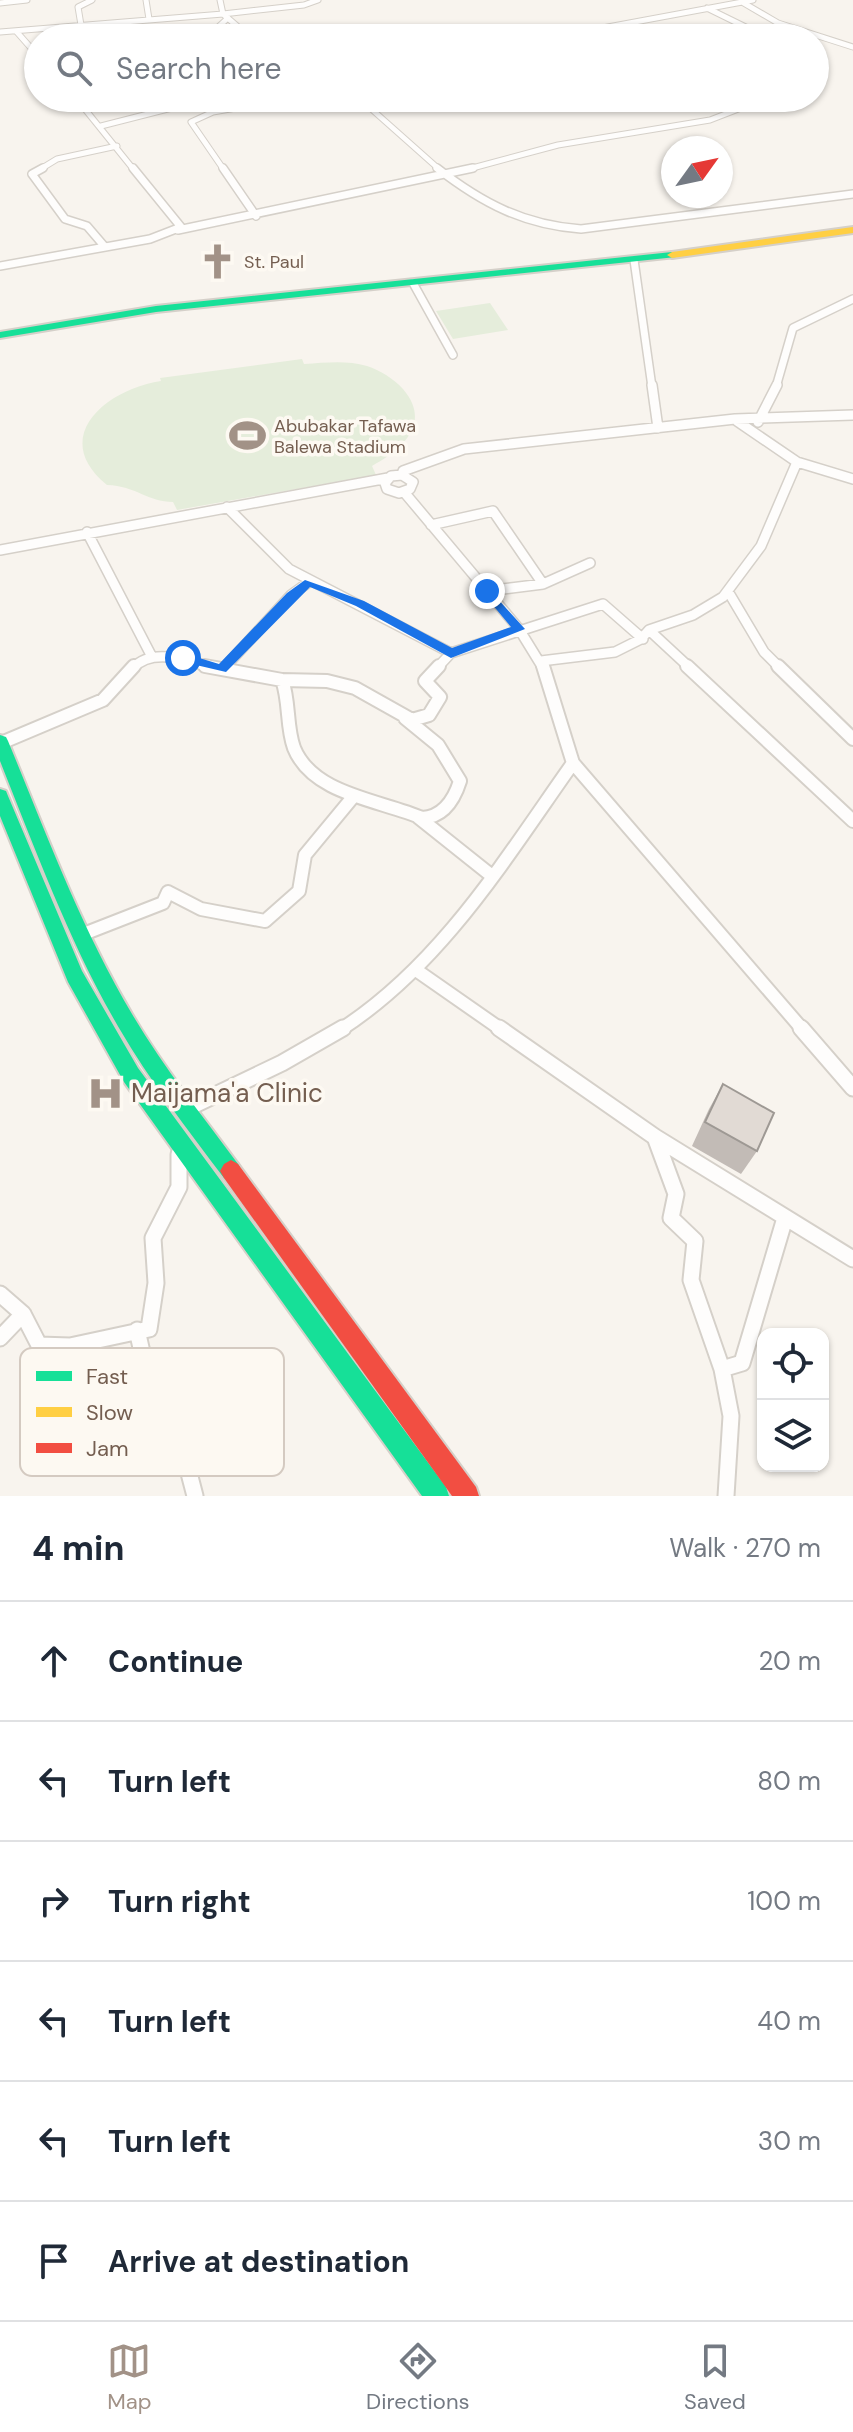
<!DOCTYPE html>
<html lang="en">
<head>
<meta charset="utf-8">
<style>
  body { margin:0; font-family:"DM Sans",sans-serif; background:#f2f2f3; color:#1f2937 }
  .controls { position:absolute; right:24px; bottom:24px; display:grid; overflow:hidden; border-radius:16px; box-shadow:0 2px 6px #0004 }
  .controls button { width:72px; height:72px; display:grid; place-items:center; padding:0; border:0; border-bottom:2px solid #e0e1e3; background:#fff; color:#1f2937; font:40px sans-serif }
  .compass { position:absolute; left:661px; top:136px; width:72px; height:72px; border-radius:50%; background:#fff; box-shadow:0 2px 6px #0004; rotate:57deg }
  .stop { position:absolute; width:24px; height:24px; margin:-18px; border:6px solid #1a73e8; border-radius:50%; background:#fff }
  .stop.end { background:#1a73e8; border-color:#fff; box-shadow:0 2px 8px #0008 }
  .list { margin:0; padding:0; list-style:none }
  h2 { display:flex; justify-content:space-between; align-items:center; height:104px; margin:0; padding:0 32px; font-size:34px }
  h2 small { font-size:26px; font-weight:400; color:#747a83 }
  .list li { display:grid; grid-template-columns:52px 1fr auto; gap:24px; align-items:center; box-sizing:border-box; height:120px; padding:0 32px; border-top:2px solid #e0e1e3 }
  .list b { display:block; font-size:30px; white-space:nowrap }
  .list em { font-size:26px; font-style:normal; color:#747a83 }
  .icon { flex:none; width:44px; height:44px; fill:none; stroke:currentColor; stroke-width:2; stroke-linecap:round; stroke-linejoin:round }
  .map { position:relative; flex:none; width:853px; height:1496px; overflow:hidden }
  .search { position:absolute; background:#fff; box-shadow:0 2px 6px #0004; left:24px; right:24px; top:24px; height:88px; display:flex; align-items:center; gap:20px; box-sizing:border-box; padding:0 28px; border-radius:44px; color:#747a83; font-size:30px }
  .sheet { height:824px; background:#fff }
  nav { display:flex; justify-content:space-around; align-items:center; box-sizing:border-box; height:112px; border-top:2px solid #e0e1e3; background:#fff; font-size:22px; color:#747a83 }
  nav a { display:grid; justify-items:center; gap:4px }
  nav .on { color:#a29287 }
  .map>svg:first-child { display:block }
  .green { fill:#e5eddb }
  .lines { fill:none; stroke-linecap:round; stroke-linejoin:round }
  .street-far4-casing { stroke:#d5d0c9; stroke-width:7 }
  .street-far3-casing { stroke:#d5d0c9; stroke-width:10 }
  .street-far2-casing { stroke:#d5d0c9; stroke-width:12 }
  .street-far1-casing { stroke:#d5d0c9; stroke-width:16 }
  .street-casing { stroke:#d5d0c9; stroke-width:19 }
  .fast-casing { stroke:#d5d0c9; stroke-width:4 }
  .slow-casing { stroke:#d5d0c9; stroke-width:4 }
  .jam-casing { stroke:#d5d0c9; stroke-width:4 }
  .street-far4 { stroke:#fefdfc; stroke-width:5 }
  .street-far3 { stroke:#fefdfc; stroke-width:7 }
  .street-far2 { stroke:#fefdfc; stroke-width:9 }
  .street-far1 { stroke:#fefdfc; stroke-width:12 }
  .street { stroke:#fefdfc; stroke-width:15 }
  .fast { fill:#16e098; fill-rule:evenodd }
  .slow { fill:#ffcf43; fill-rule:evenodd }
  .jam { fill:#f24e42; fill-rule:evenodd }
  .wall { fill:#c2bbb6 }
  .building { fill:#e1dad4; stroke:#9e9994; stroke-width:2 }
  .route { fill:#1a73e8 }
  .labels { text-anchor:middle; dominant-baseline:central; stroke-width:7; stroke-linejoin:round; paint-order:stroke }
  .far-poi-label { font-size:18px; fill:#745e50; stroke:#fdf9f2; text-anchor:start }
  .near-poi-label { font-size:26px; fill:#745e50; stroke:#fdf9f2; text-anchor:start }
  .key { fill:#fdf9f2; stroke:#d4cac1; stroke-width:2 }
  .key-label { font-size:22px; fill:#745e50 }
</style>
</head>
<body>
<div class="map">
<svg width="853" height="1496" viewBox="0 0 853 1496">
  <rect width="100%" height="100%" fill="#f8f4ee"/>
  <path class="green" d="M490,303l18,27 -55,9 -17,-28z
    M302,359l2,5c21,-1 42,-4 63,2 13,4 27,13 36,23 29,34 0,60 -31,77l4,9 -199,35 -4,-8c-25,0 -37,-16 -66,-17 -59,-48 0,-96 54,-104l-1,-3z"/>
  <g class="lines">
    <defs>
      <path id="street-far4" d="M146,0l3,19
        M220,0l3,14 28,24
        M742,2l36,21 75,24
        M0,3l27,-3
        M707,8l57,28
        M81,25l-3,-18 14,-7
        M16,31l22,25
        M0,32l223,-18 81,-9 14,-5
        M206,38l22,-20
        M477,38l38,-5 39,4 199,-37
        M76,98l58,72
        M359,98l81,72
        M101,126l110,-28
        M39,170l18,-11 60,-13
        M224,170l-33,-48 22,-10 79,-14
        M465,170l93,-25 152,-25 44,-17 -11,-5"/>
      <path id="street-far3" d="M43,168l-11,6 33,45 22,7 18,21
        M223,168l33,48
        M437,168c45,35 87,57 144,61l272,-35
        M178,230l295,-62
        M634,260l18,127
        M0,266l150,-27 31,-12 -48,-59
        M413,283l40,72
        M776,387l17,-59 60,-29"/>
      <path id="street-far2" d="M652,385l6,43
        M737,421l60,41 56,17
        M758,422l19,-37
        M402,475l11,7 -3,7 -11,4 -12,-4 -2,-6 6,-7z
        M402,475l1,-4 61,-22 271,-30 118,-4
        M404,492l115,137 24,39
        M227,507l62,62 162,84
        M431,525l62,-14 50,73
        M87,532l65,125
        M0,550l388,-72
        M487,591l56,-7 47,-21
        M729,593l35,59 16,16
        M649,630l41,38
        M541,661l74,-9 26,-13 8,-9 44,-15 30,-18 38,-51 36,-84
        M225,667l66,-72 18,-13
        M133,668c19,-21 55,-8 78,0
        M211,668h18
        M437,668l14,-15 152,-49 40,35"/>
      <path id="street-far1" d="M205,666l77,14 45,1 28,7 57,32 17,-5 11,-18 -15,-16 14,-15
        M543,666l30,97 230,267
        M687,666l166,155
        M778,666l75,73
        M282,680c8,22 4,46 12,68 19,47 87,52 128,70 21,-1 32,-18 38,-37l-22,-36 -33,-27
        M1,743l102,-43 31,-34
        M418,817l74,59
        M81,935l82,-32 5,-11 33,17 64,12 34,-30 6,-36 48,-58
        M416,970l86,60
        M340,1030c101,-65 165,-171 233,-267"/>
      <path id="street" d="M499,1028l156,109 198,122
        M801,1028l52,60
        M186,1109l96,-46 61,-35
        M655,1137l21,57 -5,24 24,23 -4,39 31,89 9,47 -5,80
        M0,1294l23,20
        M137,1330l16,71 36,72 6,23
        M0,1338l23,-24 16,31 31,1 79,-17 7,-46 -3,-45 26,-51v-33
        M722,1369l20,-6 43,-145"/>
      <path id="fast" d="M672,252l5,3 -1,2 -520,55 -156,26v-6l156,-26z
        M0,735l6,2 2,4c38,92 73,187 124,273 31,53 70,101 106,150l4,7 -4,7 -7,4 -7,-4c-37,-49 -74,-97 -105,-150 -49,-84 -83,-177 -119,-267z
        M0,789l6,2 2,5 74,175 56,97 308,419 3,9h-27l-298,-414 -56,-100 -68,-166z"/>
      <path id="slow" d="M853,227v6l-181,25 -5,-3 5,-3z"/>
      <path id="jam" d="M231,1160l7,4 238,323 3,9h-27l-228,-318 -4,-7 4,-7z"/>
    </defs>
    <use href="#street-far4" class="street-far4-casing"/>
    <use href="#street-far3" class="street-far3-casing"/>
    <use href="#street-far2" class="street-far2-casing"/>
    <use href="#street-far1" class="street-far1-casing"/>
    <use href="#street" class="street-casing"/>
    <use href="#fast" class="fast-casing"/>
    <use href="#slow" class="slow-casing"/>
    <use href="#jam" class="jam-casing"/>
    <use href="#street-far4" class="street-far4"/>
    <use href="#street-far3" class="street-far3"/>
    <use href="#street-far2" class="street-far2"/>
    <use href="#street-far1" class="street-far1"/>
    <use href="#street" class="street"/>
    <use href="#fast" class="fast"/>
    <use href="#slow" class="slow"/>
    <use href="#jam" class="jam"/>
  </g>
  <path class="wall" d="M723,1084l34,67 -16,23 -49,-28 17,-37z"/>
  <path class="building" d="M723,1084l51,29 -17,38 -52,-29z"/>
  <path class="route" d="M305,580l59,21 88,47 59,-21 -30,-36 6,-4 38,42 -74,29 -95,-52 -46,-19 -84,85 -47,-11v-7l4,-1 36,11 68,-71z"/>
  <defs>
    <symbol id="church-bare" viewBox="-9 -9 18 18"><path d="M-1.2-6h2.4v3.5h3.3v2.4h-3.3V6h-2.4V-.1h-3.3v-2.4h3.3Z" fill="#a29287" stroke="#fdf9f2" stroke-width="2.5" paint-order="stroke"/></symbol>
    <symbol id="stadium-bare" viewBox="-9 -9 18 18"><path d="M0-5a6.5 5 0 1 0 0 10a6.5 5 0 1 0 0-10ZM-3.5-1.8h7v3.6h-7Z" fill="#a29287" stroke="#fdf9f2" stroke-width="2.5" paint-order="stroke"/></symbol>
    <symbol id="hospital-bare" viewBox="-9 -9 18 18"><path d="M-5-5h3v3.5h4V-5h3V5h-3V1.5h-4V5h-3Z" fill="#a29287" stroke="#fdf9f2" stroke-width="2.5" paint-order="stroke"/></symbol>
  </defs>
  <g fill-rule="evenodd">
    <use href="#church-bare" x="192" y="236" width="51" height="51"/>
    <use href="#stadium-bare" x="222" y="410" width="51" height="51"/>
    <use href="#hospital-bare" x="80" y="1068" width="51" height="51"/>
  </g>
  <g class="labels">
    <g class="far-poi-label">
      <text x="244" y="262">St. Paul</text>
      <text x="274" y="426">Abubakar Tafawa<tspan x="274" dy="21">Balewa Stadium</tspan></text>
    </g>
    <g class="near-poi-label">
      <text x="131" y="1093">Maijama'a Clinic</text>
    </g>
  </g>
  <rect x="20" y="1348" width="264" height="128" rx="12" class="key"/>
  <rect x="36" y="1371" width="36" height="10" fill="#16e098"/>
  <rect x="36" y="1407" width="36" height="10" fill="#ffcf43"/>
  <rect x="36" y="1443" width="36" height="10" fill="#f24e42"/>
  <g class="key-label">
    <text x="86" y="1384">Fast</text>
    <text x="86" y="1420">Slow</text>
    <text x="86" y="1456">Jam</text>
  </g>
</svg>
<div class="controls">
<button><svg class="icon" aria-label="locate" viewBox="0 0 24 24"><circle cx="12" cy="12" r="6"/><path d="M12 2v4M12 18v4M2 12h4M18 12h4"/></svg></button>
<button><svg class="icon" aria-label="layers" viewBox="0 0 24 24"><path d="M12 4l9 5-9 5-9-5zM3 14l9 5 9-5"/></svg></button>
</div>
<svg class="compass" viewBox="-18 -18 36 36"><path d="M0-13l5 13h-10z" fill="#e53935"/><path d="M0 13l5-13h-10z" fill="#747a83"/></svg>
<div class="stop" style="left:183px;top:658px"></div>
<div class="stop end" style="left:487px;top:591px"></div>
<div class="search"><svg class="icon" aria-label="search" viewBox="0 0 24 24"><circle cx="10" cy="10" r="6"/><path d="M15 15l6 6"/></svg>Search here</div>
</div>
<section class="sheet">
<h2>4 min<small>Walk · 270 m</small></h2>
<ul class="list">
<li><svg class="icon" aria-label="ahead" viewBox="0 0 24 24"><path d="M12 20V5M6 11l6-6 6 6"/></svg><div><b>Continue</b></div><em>20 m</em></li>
<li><svg class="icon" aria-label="left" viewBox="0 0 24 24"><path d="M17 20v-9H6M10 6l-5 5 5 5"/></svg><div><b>Turn left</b></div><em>80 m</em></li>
<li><svg class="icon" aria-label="right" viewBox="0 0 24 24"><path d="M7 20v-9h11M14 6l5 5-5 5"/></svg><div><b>Turn right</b></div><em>100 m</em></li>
<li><svg class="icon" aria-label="left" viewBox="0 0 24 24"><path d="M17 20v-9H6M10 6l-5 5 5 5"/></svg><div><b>Turn left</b></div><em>40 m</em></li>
<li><svg class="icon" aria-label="left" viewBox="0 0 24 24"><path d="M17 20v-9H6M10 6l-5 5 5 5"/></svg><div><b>Turn left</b></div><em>30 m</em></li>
<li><svg class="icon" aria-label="arrive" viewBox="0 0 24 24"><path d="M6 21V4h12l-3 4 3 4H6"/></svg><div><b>Arrive at destination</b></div></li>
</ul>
</section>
<nav>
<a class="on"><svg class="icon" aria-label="map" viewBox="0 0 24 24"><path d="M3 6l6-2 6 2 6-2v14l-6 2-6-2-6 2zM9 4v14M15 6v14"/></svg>Map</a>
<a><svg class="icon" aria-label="directions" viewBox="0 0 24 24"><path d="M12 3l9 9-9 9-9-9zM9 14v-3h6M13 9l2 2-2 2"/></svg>Directions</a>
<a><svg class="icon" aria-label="saved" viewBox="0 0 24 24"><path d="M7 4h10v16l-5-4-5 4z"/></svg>Saved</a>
</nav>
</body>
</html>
